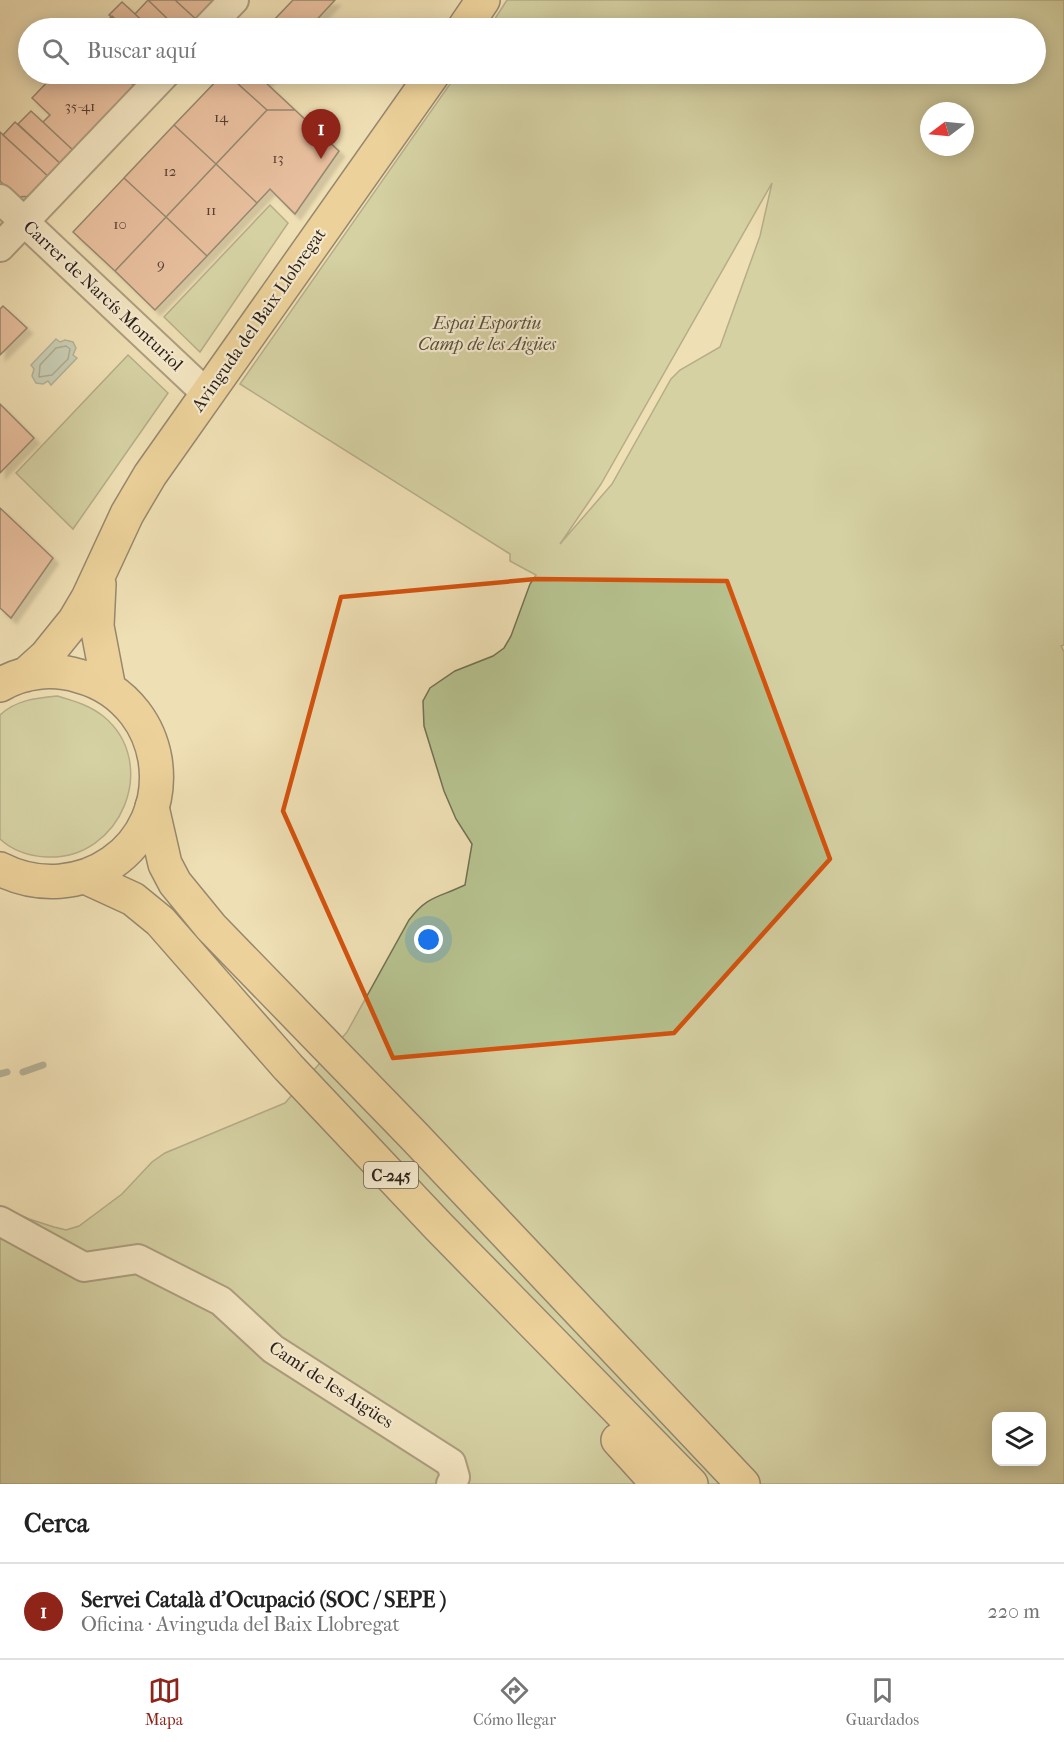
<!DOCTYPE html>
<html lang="es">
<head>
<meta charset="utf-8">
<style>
  body { margin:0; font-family:"IM FELL French Canon",serif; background:#f2f2f2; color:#222 }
  .controls { position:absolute; right:18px; bottom:18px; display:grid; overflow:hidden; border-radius:12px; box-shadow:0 3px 15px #0003 }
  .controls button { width:54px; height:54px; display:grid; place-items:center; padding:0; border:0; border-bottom:2px solid #e0e0e0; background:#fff; color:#222; font:30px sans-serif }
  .compass { position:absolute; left:920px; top:102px; width:54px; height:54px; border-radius:50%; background:#fff; box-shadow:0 3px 15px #0003; rotate:254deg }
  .you { position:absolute; left:429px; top:940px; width:21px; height:21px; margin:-15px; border:4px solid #fff; border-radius:50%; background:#1a73e8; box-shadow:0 0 0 9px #1a73e833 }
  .badge { display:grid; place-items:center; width:39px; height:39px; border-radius:50%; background:#8f2418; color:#fff; font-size:20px; font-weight:700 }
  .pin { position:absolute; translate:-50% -50px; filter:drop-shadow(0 2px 3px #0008) }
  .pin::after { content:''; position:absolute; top:32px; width:21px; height:18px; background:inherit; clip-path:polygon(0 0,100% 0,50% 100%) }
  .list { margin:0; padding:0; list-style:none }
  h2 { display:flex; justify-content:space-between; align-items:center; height:78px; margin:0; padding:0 24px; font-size:26px }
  h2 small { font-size:20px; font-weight:400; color:#767676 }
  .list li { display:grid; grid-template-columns:39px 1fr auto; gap:18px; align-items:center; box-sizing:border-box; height:96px; padding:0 24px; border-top:2px solid #e0e0e0 }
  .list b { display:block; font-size:22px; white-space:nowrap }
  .list p { margin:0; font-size:20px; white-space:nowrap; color:#767676 }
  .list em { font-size:20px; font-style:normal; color:#767676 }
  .icon { flex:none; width:33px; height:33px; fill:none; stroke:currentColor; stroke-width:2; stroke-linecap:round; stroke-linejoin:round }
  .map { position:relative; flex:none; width:1064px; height:1484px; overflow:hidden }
  .search { position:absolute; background:#fff; box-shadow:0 3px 15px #0003; left:18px; right:18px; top:18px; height:66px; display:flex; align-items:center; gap:15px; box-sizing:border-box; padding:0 21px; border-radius:33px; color:#767676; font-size:22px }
  .sheet { height:174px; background:#fff }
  nav { display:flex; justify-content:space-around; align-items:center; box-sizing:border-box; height:84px; border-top:2px solid #e0e0e0; background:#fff; font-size:16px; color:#767676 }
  nav a { display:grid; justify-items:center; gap:3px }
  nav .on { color:#8f2418 }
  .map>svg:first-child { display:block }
  .green { fill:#b6c28f; stroke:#717155; stroke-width:1.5; fill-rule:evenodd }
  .water { fill:#9cbbb5; stroke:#6f7d77; stroke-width:1.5 }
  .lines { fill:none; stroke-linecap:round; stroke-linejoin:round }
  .shore { stroke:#646e68; stroke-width:1.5 }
  .stream { stroke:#6f7d77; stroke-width:7 }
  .building { fill:#df9984; stroke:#2c201b; stroke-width:1.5; filter:url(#shadow) }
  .minor-casing { stroke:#5d5041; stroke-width:32 }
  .major-casing { stroke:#2c201b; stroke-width:36 }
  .highway-casing { stroke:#2c201b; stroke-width:36 }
  .minor { stroke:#f5eace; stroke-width:28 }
  .major { stroke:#e8c07a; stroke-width:33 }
  .highway { stroke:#e8c07a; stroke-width:33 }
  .marked { fill:none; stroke:#d5530e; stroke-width:4.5; stroke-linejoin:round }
  .labels { text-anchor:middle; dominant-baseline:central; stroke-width:4.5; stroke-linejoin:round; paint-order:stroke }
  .number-label { font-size:15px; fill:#593e35 }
  .shield { fill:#f5eace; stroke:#685d51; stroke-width:1.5 }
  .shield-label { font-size:16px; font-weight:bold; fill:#2c201b }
  .street-label { font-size:18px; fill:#2c201b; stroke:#f5eace }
  .park-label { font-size:18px; font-style:italic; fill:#55513e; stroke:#f5eace }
</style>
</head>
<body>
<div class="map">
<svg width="1064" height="1484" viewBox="0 0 1064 1484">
  <defs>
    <filter id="shadow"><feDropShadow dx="5.5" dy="5.5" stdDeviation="1.5" flood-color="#0004"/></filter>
  </defs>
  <rect width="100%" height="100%" fill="#efdfb4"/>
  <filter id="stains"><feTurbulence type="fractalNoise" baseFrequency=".00333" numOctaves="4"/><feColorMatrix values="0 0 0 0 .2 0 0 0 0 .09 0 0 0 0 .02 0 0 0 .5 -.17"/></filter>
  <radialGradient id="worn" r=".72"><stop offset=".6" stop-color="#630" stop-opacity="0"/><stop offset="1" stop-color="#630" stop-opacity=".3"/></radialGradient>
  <path class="green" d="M507,0h557v645l-3,1 3,6v832h-1064v-278l29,13 25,8 12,3 13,-4 43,-32 30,-32 13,-9 120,-50 62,-71 62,-112c19,-25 29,-22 56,-35l7,-41 -16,-25 -12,-28 -20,-65 -1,-25 7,-13 25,-17 38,-15 11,-8 7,-12 19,-52 6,-9 -26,-14v-7l-270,-170 217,-310h579v-46h-547zM929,111h36v36h-36zM772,183l-12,53 -40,111 -40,23 -9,9 -59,105 -52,60 41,-60zM996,1416h46v46h-46z
    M270,205l18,18 -88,129 -36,-35z
    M128,355l40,38 -95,136 -57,-56z
    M57,696c17,5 32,9 46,20 58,47 18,145 -57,141 -17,-1 -33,-6 -46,-18v-124c16,-15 36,-17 57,-19z"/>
  <path class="water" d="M56,339l4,3 5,-2 8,2 3,6 -3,7 4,3 -26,27 -3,-4 -5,3 -7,-1 -4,-7 2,-7 -3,-4z"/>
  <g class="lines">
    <path class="shore" d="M66,346l4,3 -2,10 -16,16 -13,2 1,-12 16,-17z"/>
    <path class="stream" d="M23,1072l20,-7
      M0,1074l7,-2"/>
  </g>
  <path class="building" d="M148,0l29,28h-27l-15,-14z
    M148,0h27l24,22 -6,6h-16z
    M175,0h45l-21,22z
    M293,0h42l-26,28h-23l-11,-9z
    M122,2l13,12 15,14h-25l-16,-13z
    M112,16l13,12h-25z
    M275,19l11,9h-20z
    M55,74h66l16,14 -61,65 -33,-31 7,-7 -18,-17z
    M121,74h25l-9,14z
    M223,74h4l40,36 -51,54 -42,-39z
    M227,74h45l-7,8 30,28h-28z
    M267,110h28l44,41 -44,63 -25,-25 -13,14 -41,-39z
    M31,111l45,42 -13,13 -45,-42z
    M15,122l48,44 -12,13 -48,-44z
    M174,125l42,39 -50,53 -42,-39z
    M0,132l51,47 -16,17 -19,1 -16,-16z
    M216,164l41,39 -50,53 -41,-39z
    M124,178l42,39 -51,54 -42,-39z
    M166,217l41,39 -52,54 -40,-39z
    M3,306l24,22 -27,27v-46z
    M0,404l34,34 -34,35z
    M0,508l53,50 -42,60 -11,-10z"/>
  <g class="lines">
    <defs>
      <path id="minor" d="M207,28l27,-28
        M0,199l207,195
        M0,247l165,-173
        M0,1221l84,46 54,-8 83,42 52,48 178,114 4,14 -4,7"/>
      <path id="major" d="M464,28l19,-28
        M99,584l-2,42 12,63
        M25,675l21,-19 29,-36 13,-22 39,-84 23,-39 283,-401
        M0,685c23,-14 53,-17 79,-9 23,6 42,19 56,37 10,13 17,29 20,46 14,89 -76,150 -155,110"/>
      <path id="highway" d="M152,807l13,57 10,19 36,44 203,209 329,348
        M85,877l48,22 27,22 128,146 151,160 252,257
        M618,1440l40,44"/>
    </defs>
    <use href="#minor" class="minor-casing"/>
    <use href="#major" class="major-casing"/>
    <use href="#highway" class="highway-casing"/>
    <use href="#minor" class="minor"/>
    <use href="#major" class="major"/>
    <use href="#highway" class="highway"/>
  </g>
  <path d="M0 0H1064V1484H0ZM536,579l191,2 103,278 -156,174 -281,25 -110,-247 58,-214z" fill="#efdfb4" fill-opacity=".55" fill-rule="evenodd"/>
  <path class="marked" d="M536,579l191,2 103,278 -156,174 -281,25 -110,-247 58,-214z"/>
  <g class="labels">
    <g class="number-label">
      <text x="80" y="106">35-41</text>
      <text x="221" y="117">14</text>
      <text x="278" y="158">13</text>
      <text x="170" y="171">12</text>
      <text x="211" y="210">11</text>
      <text x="120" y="224">10</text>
      <text x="161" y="264">9</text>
    </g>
    <rect class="shield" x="364" y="1162" width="54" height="26" rx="4.5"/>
    <g class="shield-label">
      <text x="391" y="1175">C-245</text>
    </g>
    <g class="street-label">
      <text transform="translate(103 296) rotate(43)">Carrer de Narcís Monturiol</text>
      <text transform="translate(259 320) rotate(-55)">Avinguda del Baix Llobregat</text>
      <text transform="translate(331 1385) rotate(33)">Camí de les Aigües</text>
    </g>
    <g class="park-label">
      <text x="487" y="323">Espai Esportiu<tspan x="487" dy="21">Camp de les Aigües</tspan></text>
    </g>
  </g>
  <rect width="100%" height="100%" filter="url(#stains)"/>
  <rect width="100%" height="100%" fill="url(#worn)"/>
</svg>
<div class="controls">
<button><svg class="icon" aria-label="layers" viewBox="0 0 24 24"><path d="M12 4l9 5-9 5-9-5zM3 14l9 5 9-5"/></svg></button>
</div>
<svg class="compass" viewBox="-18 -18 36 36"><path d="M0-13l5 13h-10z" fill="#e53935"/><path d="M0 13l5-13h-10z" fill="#767676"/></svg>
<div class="you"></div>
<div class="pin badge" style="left:321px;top:159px">1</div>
<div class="search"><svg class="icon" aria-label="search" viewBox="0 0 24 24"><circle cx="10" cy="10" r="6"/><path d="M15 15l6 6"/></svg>Buscar aquí</div>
</div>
<section class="sheet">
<h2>Cerca<small></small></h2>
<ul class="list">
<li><span class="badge">1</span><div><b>Servei Català d'Ocupació (SOC / SEPE )</b><p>Oficina · Avinguda del Baix Llobregat</p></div><em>220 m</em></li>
</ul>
</section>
<nav>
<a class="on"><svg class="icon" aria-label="map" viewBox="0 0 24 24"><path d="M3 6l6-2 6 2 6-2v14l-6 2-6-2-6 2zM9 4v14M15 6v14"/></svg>Mapa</a>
<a><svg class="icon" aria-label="directions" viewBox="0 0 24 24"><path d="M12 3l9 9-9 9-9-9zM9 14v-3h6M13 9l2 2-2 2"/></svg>Cómo llegar</a>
<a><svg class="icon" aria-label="saved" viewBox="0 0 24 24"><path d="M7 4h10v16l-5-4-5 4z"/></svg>Guardados</a>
</nav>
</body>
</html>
